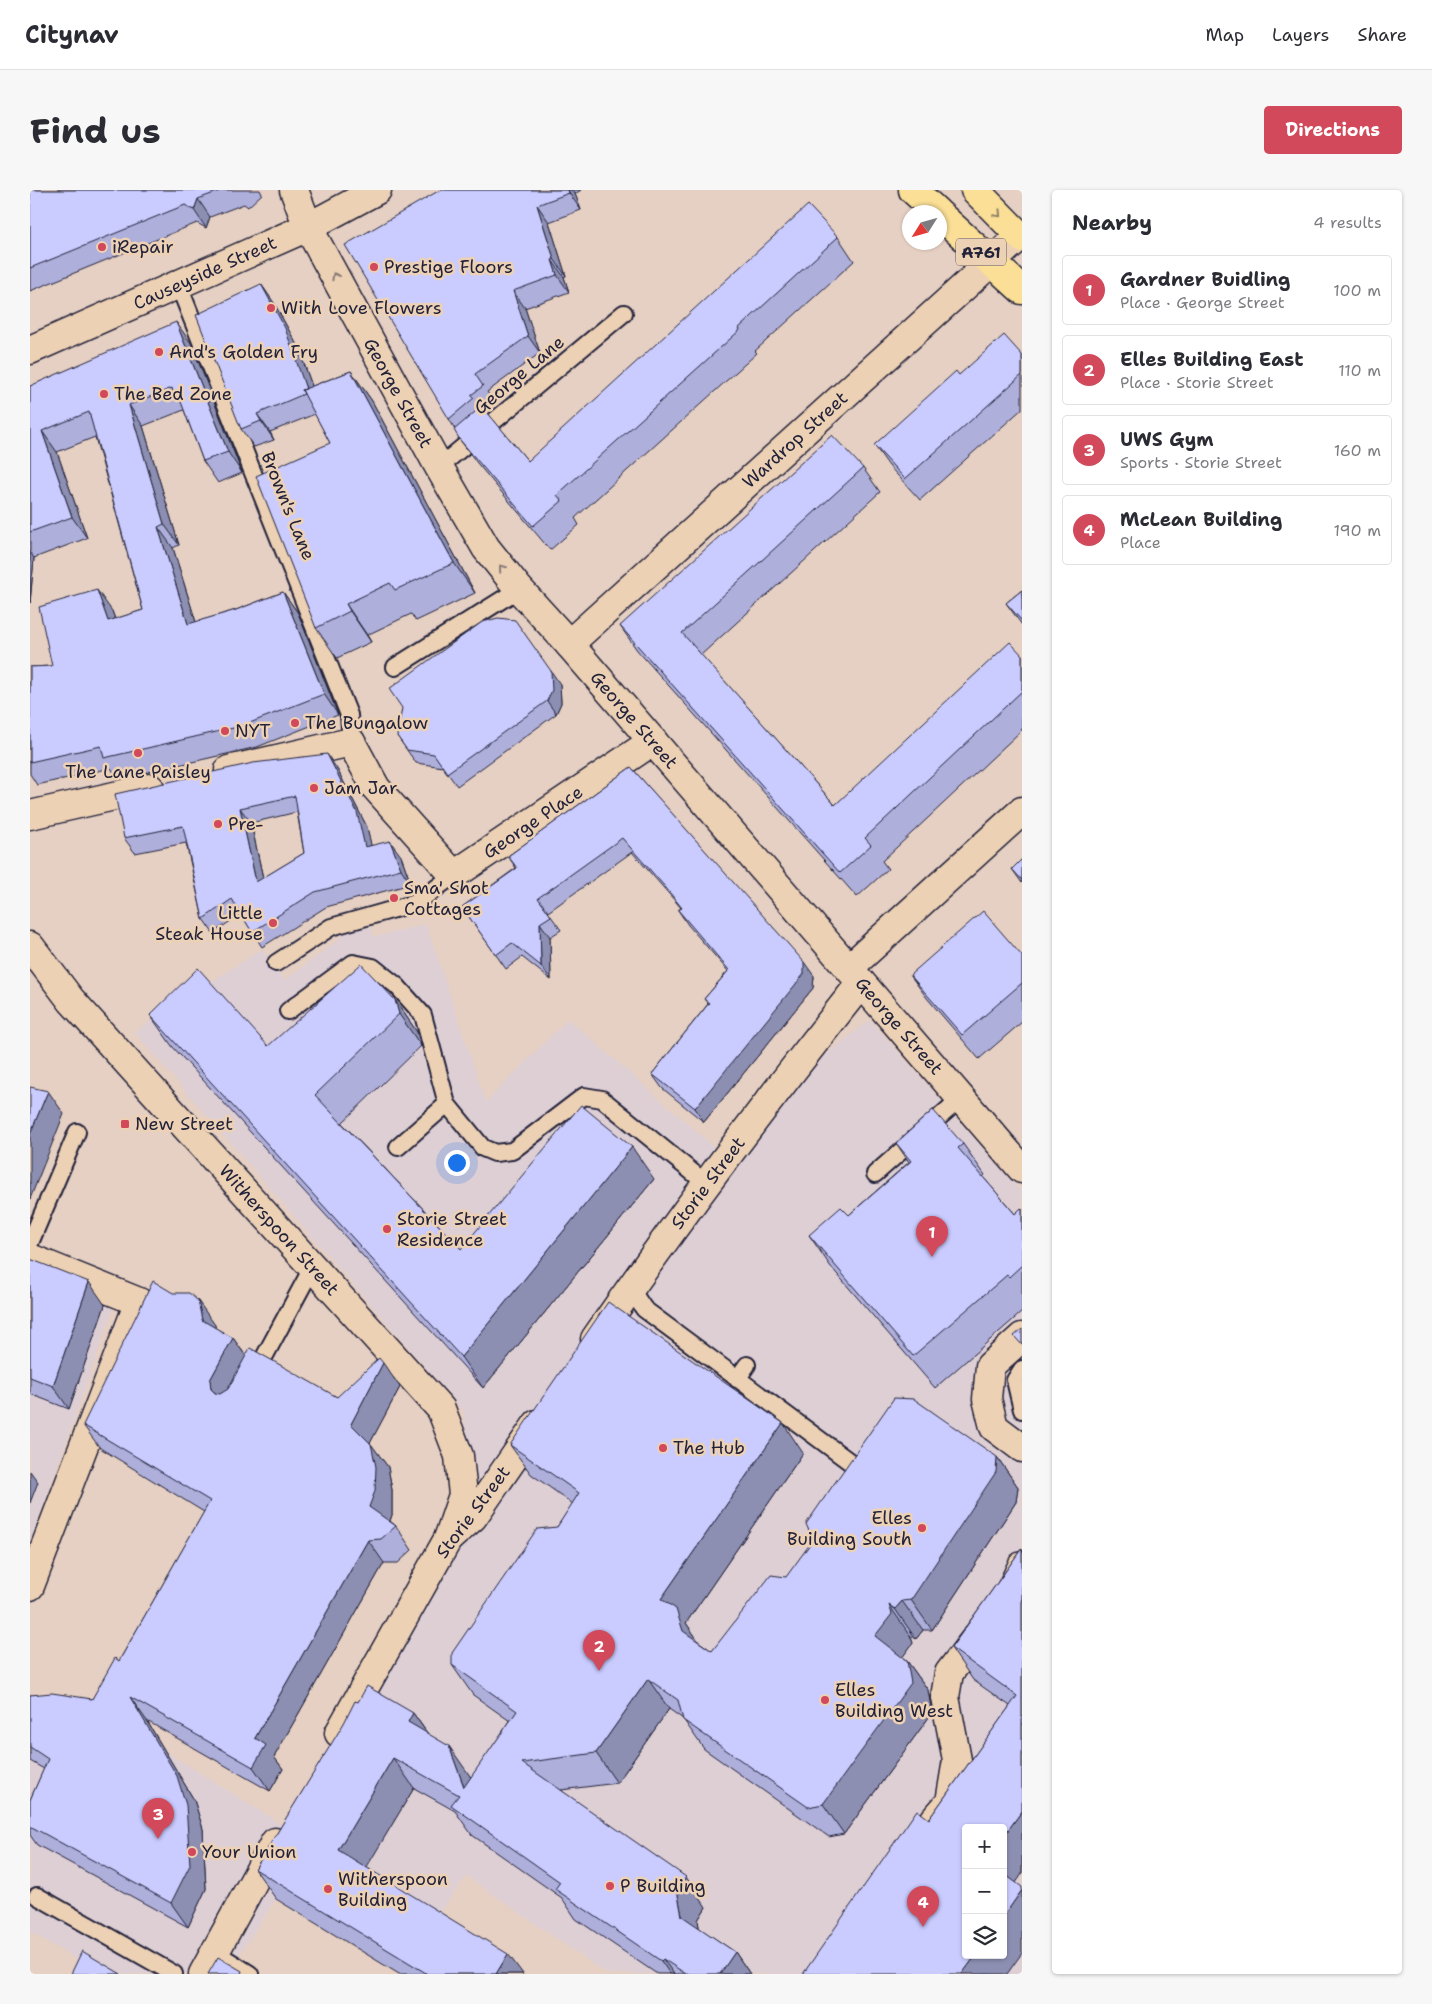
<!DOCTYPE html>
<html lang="en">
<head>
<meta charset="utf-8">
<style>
  body { margin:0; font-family:"Shantell Sans",sans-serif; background:#f7f7f7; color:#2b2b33 }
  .controls { position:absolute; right:15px; bottom:15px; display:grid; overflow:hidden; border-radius:5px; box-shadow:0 1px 4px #0004 }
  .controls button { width:45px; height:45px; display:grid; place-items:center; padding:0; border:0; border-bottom:1px solid #e1e1e2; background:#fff; color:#2b2b33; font:25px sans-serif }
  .compass { position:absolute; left:872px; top:15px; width:45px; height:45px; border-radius:50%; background:#fff; box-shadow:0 1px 4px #0004; rotate:233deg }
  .you { position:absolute; left:426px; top:972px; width:18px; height:18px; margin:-12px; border:4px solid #fff; border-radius:50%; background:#1a73e8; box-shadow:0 0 0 8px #1a73e833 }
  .badge { display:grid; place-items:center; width:32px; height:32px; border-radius:50%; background:#d1495b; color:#fff; font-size:16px; font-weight:700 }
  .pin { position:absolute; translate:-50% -41px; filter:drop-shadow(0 1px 2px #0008) }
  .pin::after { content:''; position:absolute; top:26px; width:18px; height:15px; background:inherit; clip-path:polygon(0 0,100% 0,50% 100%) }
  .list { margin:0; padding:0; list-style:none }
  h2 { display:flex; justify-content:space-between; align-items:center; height:65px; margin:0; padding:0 20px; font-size:21px }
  h2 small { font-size:16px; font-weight:400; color:#7c7c81 }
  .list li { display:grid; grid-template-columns:32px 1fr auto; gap:15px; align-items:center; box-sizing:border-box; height:70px; margin:0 10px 10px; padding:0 10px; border:1px solid #e1e1e2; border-radius:5px }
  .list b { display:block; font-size:19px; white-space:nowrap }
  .list p { margin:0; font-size:16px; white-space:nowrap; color:#7c7c81 }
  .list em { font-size:16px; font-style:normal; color:#7c7c81 }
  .icon { flex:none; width:28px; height:28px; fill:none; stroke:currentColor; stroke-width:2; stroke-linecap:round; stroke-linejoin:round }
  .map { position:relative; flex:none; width:992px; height:1784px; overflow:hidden; border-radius:5px }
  header { display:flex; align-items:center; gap:30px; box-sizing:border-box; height:70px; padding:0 25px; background:#fff; border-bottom:1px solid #e1e1e2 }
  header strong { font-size:24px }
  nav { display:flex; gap:28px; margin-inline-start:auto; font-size:18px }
  .intro { display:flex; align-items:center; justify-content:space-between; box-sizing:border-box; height:120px; padding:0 30px }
  h1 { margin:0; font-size:35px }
  .button { padding:12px 22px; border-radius:5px; background:#d1495b; color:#fff; font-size:18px; font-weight:700 }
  main { display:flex; gap:30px; padding:0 30px }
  aside { flex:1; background:#fff; border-radius:5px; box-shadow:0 1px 4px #0004 }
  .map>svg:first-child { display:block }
  .built { fill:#decfd5; fill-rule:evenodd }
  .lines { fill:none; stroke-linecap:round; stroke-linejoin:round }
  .lane-casing { stroke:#22223b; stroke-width:20 }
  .street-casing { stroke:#22223b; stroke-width:31 }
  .secondary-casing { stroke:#22223b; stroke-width:31 }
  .primary-casing { stroke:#22223b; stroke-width:31 }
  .lane { stroke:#edd1b4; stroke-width:16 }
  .street { stroke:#edd1b4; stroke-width:28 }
  .secondary { stroke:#edd1b4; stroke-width:28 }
  .primary { stroke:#fbdf96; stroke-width:28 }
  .wall { fill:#aeafdb; stroke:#22223b; fill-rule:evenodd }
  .shaded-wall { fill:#8d8fb2; stroke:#22223b }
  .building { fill:#caccff; stroke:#22223b; fill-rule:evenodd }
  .oneway { stroke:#8e8068 }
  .oneway2 { stroke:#887a78 }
  .poi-dot { fill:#d1495b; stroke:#edd1b4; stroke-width:2 }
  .labels { text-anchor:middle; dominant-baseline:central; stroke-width:5; stroke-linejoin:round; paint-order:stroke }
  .shield { fill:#edd1b4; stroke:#5f565f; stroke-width:1 }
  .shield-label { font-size:16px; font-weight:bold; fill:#22223b }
  .poi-label { font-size:18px; fill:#22223b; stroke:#edd1b4; text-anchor:start }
  .street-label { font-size:18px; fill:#22223b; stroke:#edd1b4 }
</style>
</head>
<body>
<header>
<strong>Citynav</strong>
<nav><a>Map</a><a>Layers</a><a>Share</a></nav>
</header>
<div class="intro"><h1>Find us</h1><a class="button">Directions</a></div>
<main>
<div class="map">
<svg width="992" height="1784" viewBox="0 0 992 1784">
  <rect width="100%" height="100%" fill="#e6d0c3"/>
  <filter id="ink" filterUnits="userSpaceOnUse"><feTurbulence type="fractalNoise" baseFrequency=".02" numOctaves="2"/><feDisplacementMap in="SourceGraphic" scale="10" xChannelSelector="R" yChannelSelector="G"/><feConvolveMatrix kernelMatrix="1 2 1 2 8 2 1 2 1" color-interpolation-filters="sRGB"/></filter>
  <g filter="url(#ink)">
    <path class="built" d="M340,733l4,14 52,-13 60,178 82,-83 159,139 84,-92 59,-46 152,173v781h-415l-140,-98 -36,48 -30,50 -125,-75 -50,75h-124l-72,-42v-95l7,-24 -7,-5v-94l122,29 132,83 189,-309 -9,-105 -330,-380 128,-83 23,31 51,-38 11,-13zM936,1638h37v127h-37z
      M0,1080l87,28 -87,246z"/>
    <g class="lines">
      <defs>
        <path id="lane" d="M149,96l170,429 2,27
          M409,277l185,-154
          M365,477l124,-78
          M246,773l55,-36 85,-24 38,-28
          M258,821l65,-48 20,4 24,19 26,29 24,89
          M368,957l49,-43 36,44 12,5 17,-2 72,-55 18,3 105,85
          M845,984l86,-76
          M0,1053l47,-111
          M600,1098l14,21 206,153
          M992,1179l-7,11 7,30
          M224,1186l58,-108
          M707,1189l10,-14
          M7,1706l137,78
          M185,1762l35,22"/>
        <path id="street" d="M539,454l451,-408
          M199,580l122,-28 25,46 78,87 199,-134
          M0,625l120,-27
          M819,778l173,-157
          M0,1068l109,44 -109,284
          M992,1147l-32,29 -3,33 7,28 28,21
          M565,1149c84,-122 174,-240 266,-356
          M418,1349l25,-22 64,-93
          M905,1629l15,-17 7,-42 -12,-63 4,-24 59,-77 14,-30"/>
        <path id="secondary" d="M264,0l14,37 131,240 47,81 33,41 50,55 453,525
          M0,160l278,-123 69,-37
          M0,756l41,54 370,409 18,47 4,39 -15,44 -109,194
          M173,1784l72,-132"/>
        <path id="primary" d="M883,0l24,22
          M945,0l47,48
          M909,24l83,76"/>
      </defs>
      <use href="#lane" class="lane-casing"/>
      <use href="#street" class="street-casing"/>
      <use href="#secondary" class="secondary-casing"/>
      <use href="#primary" class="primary-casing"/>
      <use href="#lane" class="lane"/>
      <use href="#street" class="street"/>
      <use href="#secondary" class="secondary"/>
      <use href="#primary" class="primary"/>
    </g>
    <path class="wall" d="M0,0h230l2,4 -14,13 -4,-3 -34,13 -4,11 -9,-5 -167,68z
      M410,0h141l-6,4 6,16 -32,12 17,54 -2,1 5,15 -44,16 15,45 -53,39 8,11 -10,7 43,51 310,-224 16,24 -99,90 2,2 -182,165 4,7 -29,25 -73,-87 -17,-23 -5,-11 -6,-10z
      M231,94l13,19 24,44 14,39 39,-15 21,30 103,192 -59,28 -5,-7 -44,21 4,7 -34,16 -21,-30 14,-185 -15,-29 -45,18 4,8 -20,7 -13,-18z
      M161,153l51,130 -24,10 -15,-22 -19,-51 -41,16 36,119 -6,3 23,74 40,-12 47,-18 15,21 40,102 -81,32 -139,32 -7,-11 -74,17 -7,-11v-107l22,-1 60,-55 3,8 28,-9 -48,-173 -38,15 30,86 -53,20 -4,45v-217z
      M992,165v54l-102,91 -31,-34 -15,-21 85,-70z
      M833,278l17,24 -179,163 134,150 187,-150v75l-140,131 6,8 -31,28 -220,-247 -17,-24z
      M992,400v35l-16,-22z
      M530,494l1,19 -5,11 -99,72 -14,-19 -27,-4 -19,-27z
      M601,577l183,209 -1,12 -109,134 -42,-34 -10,-14 56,-70 -4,-5 24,-28 -40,-46 -10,-15 3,-2 -5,-6 -44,-50 -84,60 13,18 -11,7 1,43 -29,-23 -16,12 -44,-62 54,-39 -8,-12z
      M307,579l30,58 4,19 30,10 10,28 -85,23 -64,40 -21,-33 -28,19 -10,-14 -17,-76 -51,10 -11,-15zM267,622l7,41 -41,25 -12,-55z
      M992,669v24l-10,-14z
      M992,766v66l-43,37 -52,-61 -17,-23z
      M365,810l22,32 4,14 -79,77 119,126 193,-70 -171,209 -311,-342 -22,-31 118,31z
      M866,953l67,1 22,31 -2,2 32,37 7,-5v103l-87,76 -104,-121 -22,-32 40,-20 60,-53z
      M0,1069l75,46 -36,104 -39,-15z
      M185,1135v3l18,10 13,18 91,41 63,-10 -30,56 18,24 4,23v25l-2,6 6,5 16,24 -14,13h-14l-110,194 9,12 -13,22 -123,-70 47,79 9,29 3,60 -18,38 -151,-82 -7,-10v-35l14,-31 -14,-8v-66l62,4 27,-38 85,-149 -104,-64 -17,-23z
      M480,1255l293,8 -117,170 11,16 1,2 14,10 74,-74 211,-120 21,30 -2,15 -84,128h-9l-7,9 -6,-4 3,8 -11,14 5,4 21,29 4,23 -88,121 -15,3 -125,-88 -21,-30 -14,-10 -52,74 -56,7 145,117 -8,13 1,8 36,24 15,22h-93l-81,-55 -14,-21 -90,-63 -17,-24 -41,-23 -48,79 157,107h-124l-123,-75 -21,-30 103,-167 55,11 15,21 42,42 1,2 39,-57 -37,-26 -21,-30 105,-138 16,-23 -42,-30z
      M992,1358v326l-93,-55 81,-113 -37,-26 -22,-32z"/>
    <path class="shaded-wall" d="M538,0h4l3,4 6,16 -12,-17z
      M168,9l12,18 -4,11 -12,-18z
      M507,15l12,17 17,54 -12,-17z
      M522,70l12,17 5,15 -12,-17z
      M231,94l13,19 24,44 23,64 -13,-18z
      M483,101l12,17 15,45 -12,-17z
      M146,132l15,21 51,130 -14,-21z
      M321,181l21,30 103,192 -21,-30z
      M99,215l14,21 36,119 -15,-21z
      M227,224l13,18 4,8 -13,-19z
      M12,241l15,21 30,86 -15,-21z
      M128,337l15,21 30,97 -15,-21z
      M0,362l4,6 -4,45z
      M67,400l15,21 11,31 -15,-21z
      M253,402l15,21 40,102 -14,-21z
      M316,414l21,31 4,7 -21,-31z
      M521,481l9,13 1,19 -5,11 -9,-13z
      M297,564l10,15 30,58 8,35 -10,-15z
      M210,618l11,15 16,74 -11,-15z
      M360,651l11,15 10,28 -10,-15z
      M510,733l10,14 1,43 -10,-14z
      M774,772l10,14 -1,12 -109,134 -9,-14z
      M365,810l22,32 4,14 -22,-32z
      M18,901l16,23 -34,85v-65z
      M602,957l22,32 -171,209 -22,-31z
      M59,1092l16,23 -36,104 -16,-23z
      M168,1111l17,24 3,19 -16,-24z
      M203,1148l17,24 -23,42 -16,-15 -1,-9z
      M353,1173l17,24 -32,60 -17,-23z
      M753,1233l20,30 -117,170 11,16 6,22 -42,-62z
      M341,1254l17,23 4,23v25l-6,16 -17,-24z
      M967,1267l21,30 -2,15 -84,128 -21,-30z
      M0,1281l8,11 -8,21z
      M338,1350l16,23 -110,194 9,12 -13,22 -17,-24 2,-29z
      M872,1411l21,29 -7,9 -21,-30z
      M859,1415l21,30 3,8 -17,23 -21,-30z
      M877,1471l21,29 4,23 -88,121 -21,-30z
      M618,1489l21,30 -52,74 -21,-30z
      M100,1507l17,24 47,79 9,29 3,60 -18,38 -17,-24z
      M383,1523l21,30 -26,-21z
      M419,1556l21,30 15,40 -21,-29z
      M363,1568l21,30 -55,92 -21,-30z
      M992,1621v63l-13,19 -6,-8v-48z
      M656,1687l20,30 -8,13 4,26 -20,-30 -5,-26z
      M992,1700v63l-15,21h-45l14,-19h27v-38z
      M705,1762l15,22h-30z
      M478,1764l15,20h-27z
      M633,1769l11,15h-4l-9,-13z"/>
    <path class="building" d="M0,0h192l-24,9 -4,11 -9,-5 -155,63z
      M410,0h128l1,3 -32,12 17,54 -2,1 5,15 -44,16 15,45 -53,38 8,12 -12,9 3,3 -25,21 -104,-174z
      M778,15l30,32 -99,91 1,2 -183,165 5,6 -29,25 -73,-86 -6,-10 28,-24 46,55z
      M231,94l24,44 21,61 -4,1 2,4 -47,20 4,7 -20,8 -45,-114z
      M146,132l52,130 -25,9 -26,-70 -4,1 -1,-4 -43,17 35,119 -6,3 30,97 48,-14 47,-18 41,102 -82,32 -138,32 -3,-12 -71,16v-95l22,-1 -13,-59 58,-17 11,31 35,-11 -54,-198 -47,19 30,86 -42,15v-146z
      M974,145l18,20v20l-117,104 -31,-34 82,-74 3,4z
      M321,181l103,192 -59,27 -5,-7 -44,21 4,7 -34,17 -60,-152 74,-33 -28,-53z
      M802,245l31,33 -181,165 153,172 175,-163 12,13v36l-157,147 6,7 -31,28 -220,-247z
      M992,400v31l-16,-18z
      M468,428l17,2 36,51 1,19 -5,11 -100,72 -13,-19 -27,-4 -10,-14 5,-28 -13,-19 93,-67z
      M297,564l30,58 8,35 25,-6 11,28 -86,23 -63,40 -20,-33 -29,20 -20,-93 -59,12 -9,-44 138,-31zM265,606l9,57 -48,29 -16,-74z
      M601,577l173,195v12l-109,134 -43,-34 57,-71 -5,-4 25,-29 -51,-60 4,-2 -16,-20 -44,-50 -84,60 13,18 -11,7 1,43 -29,-23 -16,12 -34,-48 55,-39 -9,-12z
      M992,669v21l-10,-11z
      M953,721l39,45v27l-60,52 -52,-60z
      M331,774l34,36 4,14 -84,81 146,154 120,-144 51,42 -171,210 -311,-342 48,-47 70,78z
      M0,897l18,4 -18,43z
      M903,920l30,34 -5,4 57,66 6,-6 1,1v56l-13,12 -2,-2 -94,81 -104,-121 32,-28 8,8 62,-54 -15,-18z
      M0,1069l59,23 -36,104 -23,-9z
      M123,1091l20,12h16l9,8 4,19 31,18 -23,42 1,9 4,4 5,1 8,-5 22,-41 87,49 42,-39 4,5 -32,61 20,20 5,23 -1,24 -6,16 27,19 -15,13 -13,1 -113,198 11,7 -13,22 -123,-70 47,79 9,29 4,60 -19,38 -141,-77v-26l18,-41 -18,-12v-52l22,-2 40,6 23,-41 4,3 91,-160 -127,-76z
      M578,1112l175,121 -122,176 15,10 7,22 29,20 59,-76 15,2 27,-37 -7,-16 88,-126 20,1 83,58 -1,15 -85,128 -9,1 -7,8 -6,-4 3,9 -17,22 32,25 4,22 -88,121 -15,3 -125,-87 -5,-20 -30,-21 -52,74 -74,10 164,114 -9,13 5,26 53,36 -15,22h-34l-23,-15 -2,2 -106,-72 5,-7 -109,-77 8,-10 -66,-37 -55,92 170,104 -12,20h-70v-1l-171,-104 89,-146 11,-22 3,1 9,-16 46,27 -5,9 41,24 15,41 53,-76 -65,-46v-12l85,-124 20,-2 22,-34 -69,-48z
      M992,1139v16l-8,-9z
      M992,1358v263l-19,26v-9h-37v127h10l-14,19h-159l114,-164 12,9 88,-123 -66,-48z
      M973,1683l19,14v3l-19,27z
      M52,1761l39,23h-50z
      M188,1767l24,14 -1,3h-33z"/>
    <defs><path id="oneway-chevron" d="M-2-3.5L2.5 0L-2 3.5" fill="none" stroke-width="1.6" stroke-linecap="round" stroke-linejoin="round" transform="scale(1.25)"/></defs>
    <use class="oneway" href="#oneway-chevron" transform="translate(968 24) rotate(46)"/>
    <g class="oneway2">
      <use href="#oneway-chevron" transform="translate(305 86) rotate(-119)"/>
      <use href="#oneway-chevron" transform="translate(472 378) rotate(-129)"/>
    </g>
  </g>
  <g class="poi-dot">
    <circle cx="72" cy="57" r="5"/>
    <circle cx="344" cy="77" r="5"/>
    <circle cx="241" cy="118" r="5"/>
    <circle cx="129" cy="162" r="5"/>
    <circle cx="74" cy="204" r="5"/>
    <circle cx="265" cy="533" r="5"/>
    <circle cx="195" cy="541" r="5"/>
    <circle cx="108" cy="563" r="5"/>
    <circle cx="284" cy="598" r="5"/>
    <circle cx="188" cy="634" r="5"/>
    <circle cx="364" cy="708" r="5"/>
    <circle cx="243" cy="733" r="5"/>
    <rect x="90" y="929" width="10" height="10" rx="2.5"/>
    <circle cx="357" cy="1039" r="5"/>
    <circle cx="633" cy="1258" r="5"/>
    <circle cx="892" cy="1338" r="5"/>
    <circle cx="795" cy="1510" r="5"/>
    <circle cx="162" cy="1662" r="5"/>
    <circle cx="580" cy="1696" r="5"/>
    <circle cx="298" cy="1699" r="5"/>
  </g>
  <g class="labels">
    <rect class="shield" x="926" y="48.5" width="50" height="27" rx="4"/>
    <g class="shield-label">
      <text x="951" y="62">A761</text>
    </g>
    <g class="poi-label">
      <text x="82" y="57">iRepair</text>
      <text x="354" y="77">Prestige Floors</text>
      <text x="251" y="118">With Love Flowers</text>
      <text x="139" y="162">And's Golden Fry</text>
      <text x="84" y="204">The Bed Zone</text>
      <text x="275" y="533">The Bungalow</text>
      <text x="205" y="541">NYT</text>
      <text x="108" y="582" text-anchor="middle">The Lane Paisley</text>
      <text x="294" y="598">Jam Jar</text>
      <text x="198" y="634">Pre-</text>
      <text x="374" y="698">Sma' Shot<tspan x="374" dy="21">Cottages</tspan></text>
      <text x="233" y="723" text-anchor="end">Little<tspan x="233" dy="21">Steak House</tspan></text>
      <text x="105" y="934">New Street</text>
      <text x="367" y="1029">Storie Street<tspan x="367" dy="21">Residence</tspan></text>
      <text x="643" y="1258">The Hub</text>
      <text x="882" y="1328" text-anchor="end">Elles<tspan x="882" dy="21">Building South</tspan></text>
      <text x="805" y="1500">Elles<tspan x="805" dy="21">Building West</tspan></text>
      <text x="172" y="1662">Your Union</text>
      <text x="308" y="1689">Witherspoon<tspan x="308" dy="21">Building</tspan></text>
      <text x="590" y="1696">P Building</text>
    </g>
    <g class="street-label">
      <text transform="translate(175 83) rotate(-24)">Causeyside Street</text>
      <text transform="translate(489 185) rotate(-40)">George Lane</text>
      <text transform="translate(368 203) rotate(61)">George Street</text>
      <text transform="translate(765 250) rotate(-42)">Wardrop Street</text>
      <text transform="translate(258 316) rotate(68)">Brown's Lane</text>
      <text transform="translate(604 530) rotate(49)">George Street</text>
      <text transform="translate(503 632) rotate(-34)">George Place</text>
      <text transform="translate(869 836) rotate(49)">George Street</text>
      <text transform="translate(678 993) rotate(-53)">Storie Street</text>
      <text transform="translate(249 1040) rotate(48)">Witherspoon Street</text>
      <text transform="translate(443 1322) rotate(-53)">Storie Street</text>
    </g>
  </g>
</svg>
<div class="controls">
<button>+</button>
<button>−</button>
<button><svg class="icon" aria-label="layers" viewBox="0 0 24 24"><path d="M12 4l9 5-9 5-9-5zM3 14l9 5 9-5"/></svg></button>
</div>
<svg class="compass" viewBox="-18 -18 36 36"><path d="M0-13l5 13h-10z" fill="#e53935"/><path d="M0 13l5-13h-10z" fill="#7c7c81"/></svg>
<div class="you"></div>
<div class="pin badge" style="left:902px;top:1067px">1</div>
<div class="pin badge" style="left:569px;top:1481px">2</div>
<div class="pin badge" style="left:128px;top:1649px">3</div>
<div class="pin badge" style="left:893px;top:1737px">4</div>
</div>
<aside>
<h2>Nearby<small>4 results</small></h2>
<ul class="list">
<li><span class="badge">1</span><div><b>Gardner Buidling</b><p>Place · George Street</p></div><em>100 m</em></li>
<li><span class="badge">2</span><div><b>Elles Building East</b><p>Place · Storie Street</p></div><em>110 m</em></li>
<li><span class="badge">3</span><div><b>UWS Gym</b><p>Sports · Storie Street</p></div><em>160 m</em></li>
<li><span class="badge">4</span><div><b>McLean Building</b><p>Place</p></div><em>190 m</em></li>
</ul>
</aside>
</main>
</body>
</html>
